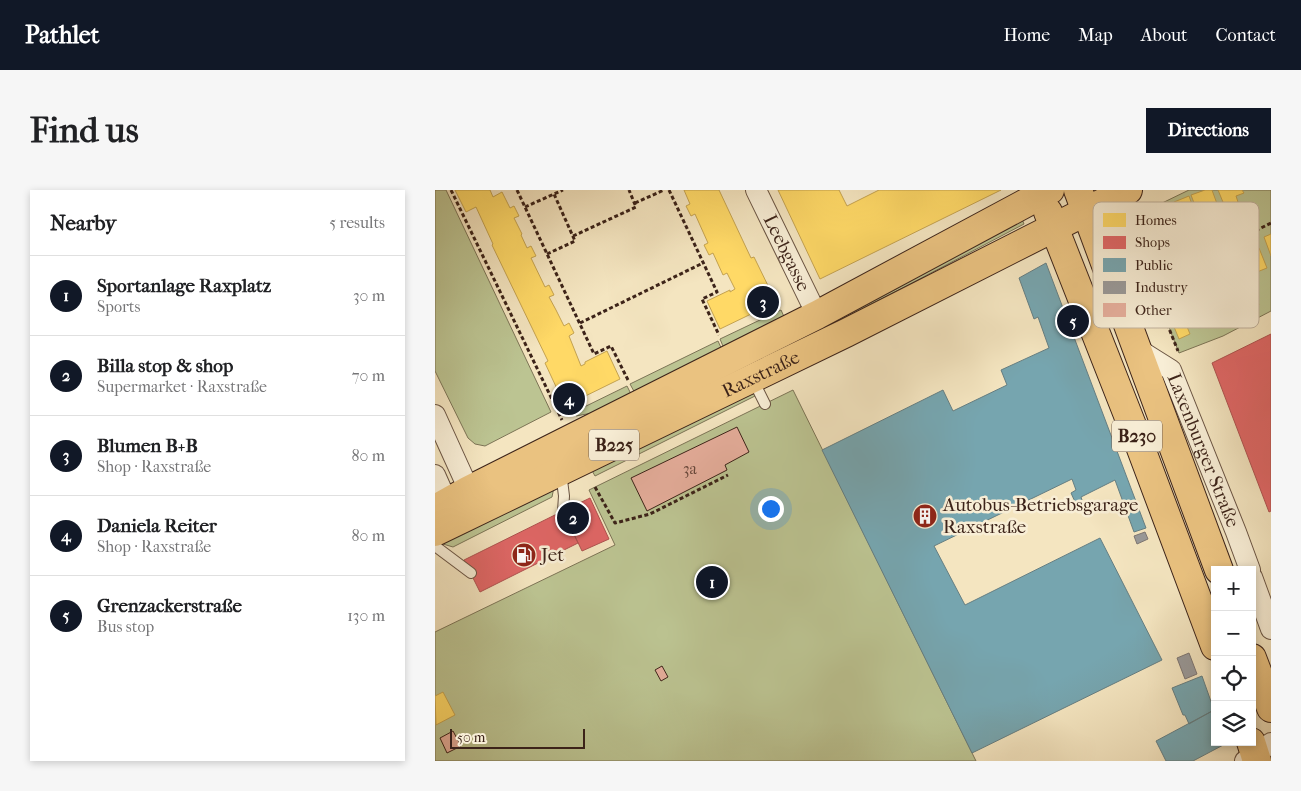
<!DOCTYPE html>
<html lang="en">
<head>
<meta charset="utf-8">
<style>
  body { margin:0; font-family:"IM FELL French Canon",serif; background:#f6f6f6; color:#202124 }
  .controls { position:absolute; right:15px; bottom:15px; display:grid; overflow:hidden; border-radius:0px; box-shadow:0 2px 8px #0003 }
  .controls button { width:45px; height:45px; display:grid; place-items:center; padding:0; border:0; border-bottom:1px solid #e0e0e0; background:#fff; color:#202124; font:25px sans-serif }
  .scale { position:absolute; left:15px; bottom:12px; width:135px; box-sizing:border-box; padding-left:5px; border:2px solid #3c2319; border-top:0; font-size:14px; line-height:18px; white-space:nowrap; color:#3c2319; -webkit-text-stroke:4px #f8eed6; paint-order:stroke }
  .you { position:absolute; left:335px; top:318px; width:18px; height:18px; margin:-12px; border:4px solid #fff; border-radius:50%; background:#1a73e8; box-shadow:0 0 0 8px #1a73e833 }
  .badge { display:grid; place-items:center; width:32px; height:32px; border-radius:50%; background:#111827; color:#fff; font-size:16px; font-weight:700 }
  .pin { position:absolute; translate:-50% -50%; border:2px solid #fff; box-shadow:0 1px 5px #0006 }
  .list { margin:0; padding:0; list-style:none }
  h2 { display:flex; justify-content:space-between; align-items:center; height:65px; margin:0; padding:0 20px; font-size:21px }
  h2 small { font-size:16px; font-weight:400; color:#757577 }
  .list li { display:grid; grid-template-columns:32px 1fr auto; gap:15px; align-items:center; box-sizing:border-box; height:80px; padding:0 20px; border-top:1px solid #e0e0e0 }
  .list b { display:block; font-size:19px; white-space:nowrap }
  .list p { margin:0; font-size:16px; white-space:nowrap; color:#757577 }
  .list em { font-size:16px; font-style:normal; color:#757577 }
  .icon { flex:none; width:28px; height:28px; fill:none; stroke:currentColor; stroke-width:2; stroke-linecap:round; stroke-linejoin:round }
  .map { position:relative; flex:none; width:836px; height:571px; overflow:hidden; border-radius:0px }
  header { display:flex; align-items:center; gap:30px; box-sizing:border-box; height:70px; padding:0 25px; background:#111827; color:#fff }
  header strong { font-size:24px }
  nav { display:flex; gap:28px; margin-inline-start:auto; font-size:18px }
  .intro { display:flex; align-items:center; justify-content:space-between; box-sizing:border-box; height:120px; padding:0 30px }
  h1 { margin:0; font-size:35px }
  .button { padding:12px 22px; border-radius:0px; background:#111827; color:#fff; font-size:18px; font-weight:700 }
  main { display:flex; gap:30px; padding:0 30px }
  aside { flex:1; background:#fff; border-radius:0px; box-shadow:0 2px 8px #0003 }
  .map>svg:first-child { display:block }
  .green { fill:#bcc492; stroke:#7c7456 }
  .homes { fill:#ffd966; stroke:#c4a24f }
  .shops { fill:#e06666; stroke:#af524f }
  .public { fill:#76a5af; stroke:#657e82 }
  .industry { fill:#999; stroke:#7d7673 }
  .building { fill:#e6ae9c; stroke:#3c2319 }
  .lines { fill:none; stroke-linecap:round; stroke-linejoin:round }
  .lane-casing { stroke:#6a5443; stroke-width:12 }
  .street-casing { stroke:#6a5443; stroke-width:22 }
  .primary-casing { stroke:#3c2319; stroke-width:30 }
  .path { stroke:#3c2319; stroke-width:3; stroke-dasharray:4 2.5; stroke-linecap:butt }
  .lane { stroke:#f8eed6; stroke-width:10 }
  .street { stroke:#f8eed6; stroke-width:20 }
  .primary { stroke:#eac280; stroke-width:28 }
  .labels { text-anchor:middle; dominant-baseline:central; stroke-width:5; stroke-linejoin:round; paint-order:stroke }
  .number-label { font-size:16px; fill:#66463a }
  .shield { fill:#f8eed6; stroke:#746052; stroke-width:1 }
  .shield-label { font-size:18px; font-weight:bold; fill:#3c2319 }
  .street-label { font-size:19px; fill:#3c2319; stroke:#f8eed6 }
  .poi-label { font-size:19px; fill:#3c2319; stroke:#f8eed6; text-anchor:start }
  .key { fill:#f8eed6; stroke:#c0b19d; stroke-width:1 }
  .key-label { font-size:14px; fill:#3c2319 }
</style>
</head>
<body>
<header>
<strong>Pathlet</strong>
<nav><a>Home</a><a>Map</a><a>About</a><a>Contact</a></nav>
</header>
<div class="intro"><h1>Find us</h1><a class="button">Directions</a></div>
<main>
<aside>
<h2>Nearby<small>5 results</small></h2>
<ul class="list">
<li><span class="badge">1</span><div><b>Sportanlage Raxplatz</b><p>Sports</p></div><em>30 m</em></li>
<li><span class="badge">2</span><div><b>Billa stop &amp; shop</b><p>Supermarket · Raxstraße</p></div><em>70 m</em></li>
<li><span class="badge">3</span><div><b>Blumen B+B</b><p>Shop · Raxstraße</p></div><em>80 m</em></li>
<li><span class="badge">4</span><div><b>Daniela Reiter</b><p>Shop · Raxstraße</p></div><em>80 m</em></li>
<li><span class="badge">5</span><div><b>Grenzackerstraße</b><p>Bus stop</p></div><em>130 m</em></li>
</ul>
</aside>
<div class="map">
<svg width="836" height="571" viewBox="0 0 836 571">
  <rect width="100%" height="100%" fill="#f4e5c0"/>
  <filter id="stains"><feTurbulence type="fractalNoise" baseFrequency=".004" numOctaves="4"/><feColorMatrix values="0 0 0 0 .2 0 0 0 0 .09 0 0 0 0 .02 0 0 0 .5 -.17"/></filter>
  <radialGradient id="worn" r=".72"><stop offset=".6" stop-color="#630" stop-opacity="0"/><stop offset="1" stop-color="#630" stop-opacity=".3"/></radialGradient>
  <path class="green" d="M0,0h11l105,222 -66,34 -10,-2 -7,-6 -33,-67z
    M754,0h82v121l-48,25 -44,17 -52,-133z
    M587,29l2,5 -249,131 -161,72z
    M346,120l5,11 -61,30 -5,-12z
    M283,151l5,11 -87,43 -6,-11z
    M192,196l5,10 -40,17 -16,3v-5z
    M316,198l4,8 -160,80 -5,-9z
    M358,200l183,371h-541v-129l180,-87 -26,-55z
    M119,297l-2,10 -99,50 -10,-3 -1,-2z"/>
  <path class="homes" d="M20,0h35l3,7 9,-5 8,16 4,-2 5,10 -5,2 8,16 -1,1 6,13 4,-2 5,10 -5,2 14,29 4,-2 5,10 -5,2 7,13 8,16 5,-3 5,10 -5,3 12,30 4,-2v-2l22,-11 13,28 -55,27 -20,-43 3,-2 -56,-116 1,-1 -17,-37 -10,5z
    M249,0h35l32,68 3,-1 22,45 -56,27 -13,-28 23,-11v2l5,-3 -8,-16 -4,2 -10,-22 -4,2 -5,-10 4,-2 -13,-29 -4,2 -5,-10 4,-2z
    M343,0h61l8,16 32,-16h122l-181,89z
    M770,0h7l8,22 -20,7 -9,-24z
    M783,0h24l2,3 -8,3 2,6 -13,5z
    M754,6l4,11 -3,1 2,3 -13,4 -5,-13z
    M836,44v22l-7,-19z
    M824,58l8,20 -15,6 -8,-20z
    M819,103l5,12 -9,4 -5,-12z
    M746,122l9,22 -11,5 -9,-22z
    M8,502l12,23 -19,10 -1,-29z"/>
  <path class="shops" d="M836,144v177l-2,1 -57,-149z
    M155,308l19,41 -27,12 -19,-40z
    M128,321l15,32 -98,49 -16,-32z"/>
  <path class="public" d="M611,73l100,265 -12,4 -19,-52 -34,17 1,3 -6,4 -5,-11 5,-3 -4,-11 -138,67 31,59 135,-67 62,122 -190,93 -150,-303 121,-60 10,21 54,-26 -6,-15 48,-22 -11,-31 -4,2 -15,-41z
    M767,486l12,34 -25,14 -4,-9h-2l-11,-27z
    M779,520l1,32 12,1 -34,18h-27l-10,-20z"/>
  <path class="industry" d="M710,342l3,7 -11,5 -3,-8z
    M754,463l8,21 -12,5 -8,-21z"/>
  <path class="building" d="M302,237l12,25 -24,13 2,5 -80,41 -16,-33z
    M227,476l6,11 -7,4 -6,-11z
    M18,541l8,15 -14,7 -7,-15z"/>
  <g class="lines">
    <defs>
      <path id="lane" d="M318,190l12,24
        M126,282l3,24 -1,15
        M0,356l36,27"/>
      <g id="street">
        <path id="s1" d="M321,0l61,125"/>
        <path id="s2" d="M701,158l35,22 65,162 14,38"/>
        <path d="M0,225l34,75"/>
        <path d="M0,285l12,27"/>
        <path d="M817,387l19,52"/>
        <path d="M810,571l10,-6 16,-12"/>
      </g>
      <g id="primary">
        <path d="M643,0l141,380"/>
        <path d="M613,22l89,226 78,208"/>
        <path d="M0,319l34,-19 348,-175 233,-125"/>
        <path id="s3" d="M0,342l411,-199 282,-143"/>
        <path d="M817,468l19,50"/>
        <path d="M816,552l6,19"/>
      </g>
    </defs>
    <use href="#lane" class="lane-casing"/>
    <use href="#street" class="street-casing"/>
    <use href="#primary" class="primary-casing"/>
    <path class="path" d="M16,0l111,230
      M82,0l77,164 17,-8 17,34
      M234,0l48,102 -15,7 17,36
      M200,13l29,-13
      M90,17l38,-17
      M690,25l1,6 52,130
      M138,46l63,-29 -7,-17
      M112,64l28,-13 -21,-47
      M716,93l120,-60
      M145,133l123,-60
      M160,297l20,36 35,-9 78,-39"/>
    <use href="#lane" class="lane"/>
    <use href="#street" class="street"/>
    <use href="#primary" class="primary"/>
  </g>
  <defs>
    <symbol id="building-disc" viewBox="-11 -11 22 22"><circle r="9.5" fill="#8f2418" stroke="#f8eed6"/><path d="M-4-6H4V6H1V3H-1V6H-4ZM-2.5-4.3h1.7v1.8h-1.7ZM.8-4.3h1.7v1.8H.8ZM-2.5-1h1.7V.8h-1.7ZM.8-1h1.7V.8H.8Z" fill="#fff"/></symbol>
    <symbol id="fuel-disc" viewBox="-11 -11 22 22"><circle r="9.5" fill="#8f2418" stroke="#f8eed6"/><path d="M-5.5-6h7V0h2V4h1.3V-2.5L3-4.5l.8-.8L6-3V5H2.5V1h-1V6h-7ZM-4.2-4.7v3.2H.2V-4.7Z" fill="#fff"/></symbol>
  </defs>
  <g fill-rule="evenodd">
    <use href="#building-disc" x="476" y="312" width="28" height="28"/>
    <use href="#fuel-disc" x="75" y="351" width="28" height="28"/>
  </g>
  <g class="labels">
    <g class="number-label">
      <text x="255" y="278">3a</text>
    </g>
    <g class="shield">
      <rect x="677" y="230.5" width="50" height="31" rx="4"/>
      <rect x="154" y="239.5" width="50" height="31" rx="4"/>
    </g>
    <g class="shield-label">
      <text x="702" y="246">B230</text>
      <text x="179" y="255">B225</text>
    </g>
    <g class="street-label">
      <text stroke="none"><textPath href="#s1" startOffset="70">Leebgasse</textPath></text>
      <text stroke="none"><textPath href="#s3" startOffset="362">Raxstraße</textPath></text>
      <text stroke="none"><textPath href="#s2" startOffset="128">Laxenburger Straße</textPath></text>
    </g>
    <g class="poi-label">
      <text x="508" y="315">Autobus-Betriebsgarage<tspan x="508" dy="22">Raxstraße</tspan></text>
      <text x="106" y="365">Jet</text>
    </g>
  </g>
  <rect x="658" y="12" width="166" height="126" rx="8" class="key"/>
  <rect x="668" y="23" width="23" height="14" fill="#ffd966"/>
  <rect x="668" y="46" width="23" height="13" fill="#e06666"/>
  <rect x="668" y="68" width="23" height="14" fill="#76a5af"/>
  <rect x="668" y="91" width="23" height="13" fill="#999"/>
  <rect x="668" y="113" width="23" height="14" fill="#e6ae9c"/>
  <g class="key-label">
    <text x="700" y="35">Homes</text>
    <text x="700" y="57">Shops</text>
    <text x="700" y="80">Public</text>
    <text x="700" y="102">Industry</text>
    <text x="700" y="125">Other</text>
  </g>
  <rect width="100%" height="100%" filter="url(#stains)"/>
  <rect width="100%" height="100%" fill="url(#worn)"/>
</svg>
<div class="controls">
<button>+</button>
<button>−</button>
<button><svg class="icon" aria-label="locate" viewBox="0 0 24 24"><circle cx="12" cy="12" r="6"/><path d="M12 2v4M12 18v4M2 12h4M18 12h4"/></svg></button>
<button><svg class="icon" aria-label="layers" viewBox="0 0 24 24"><path d="M12 4l9 5-9 5-9-5zM3 14l9 5 9-5"/></svg></button>
</div>
<div class="scale">50 m</div>
<div class="you"></div>
<div class="pin badge" style="left:277px;top:392px">1</div>
<div class="pin badge" style="left:138px;top:328px">2</div>
<div class="pin badge" style="left:328px;top:112px">3</div>
<div class="pin badge" style="left:134px;top:209px">4</div>
<div class="pin badge" style="left:638px;top:131px">5</div>
</div>
</main>
</body>
</html>
